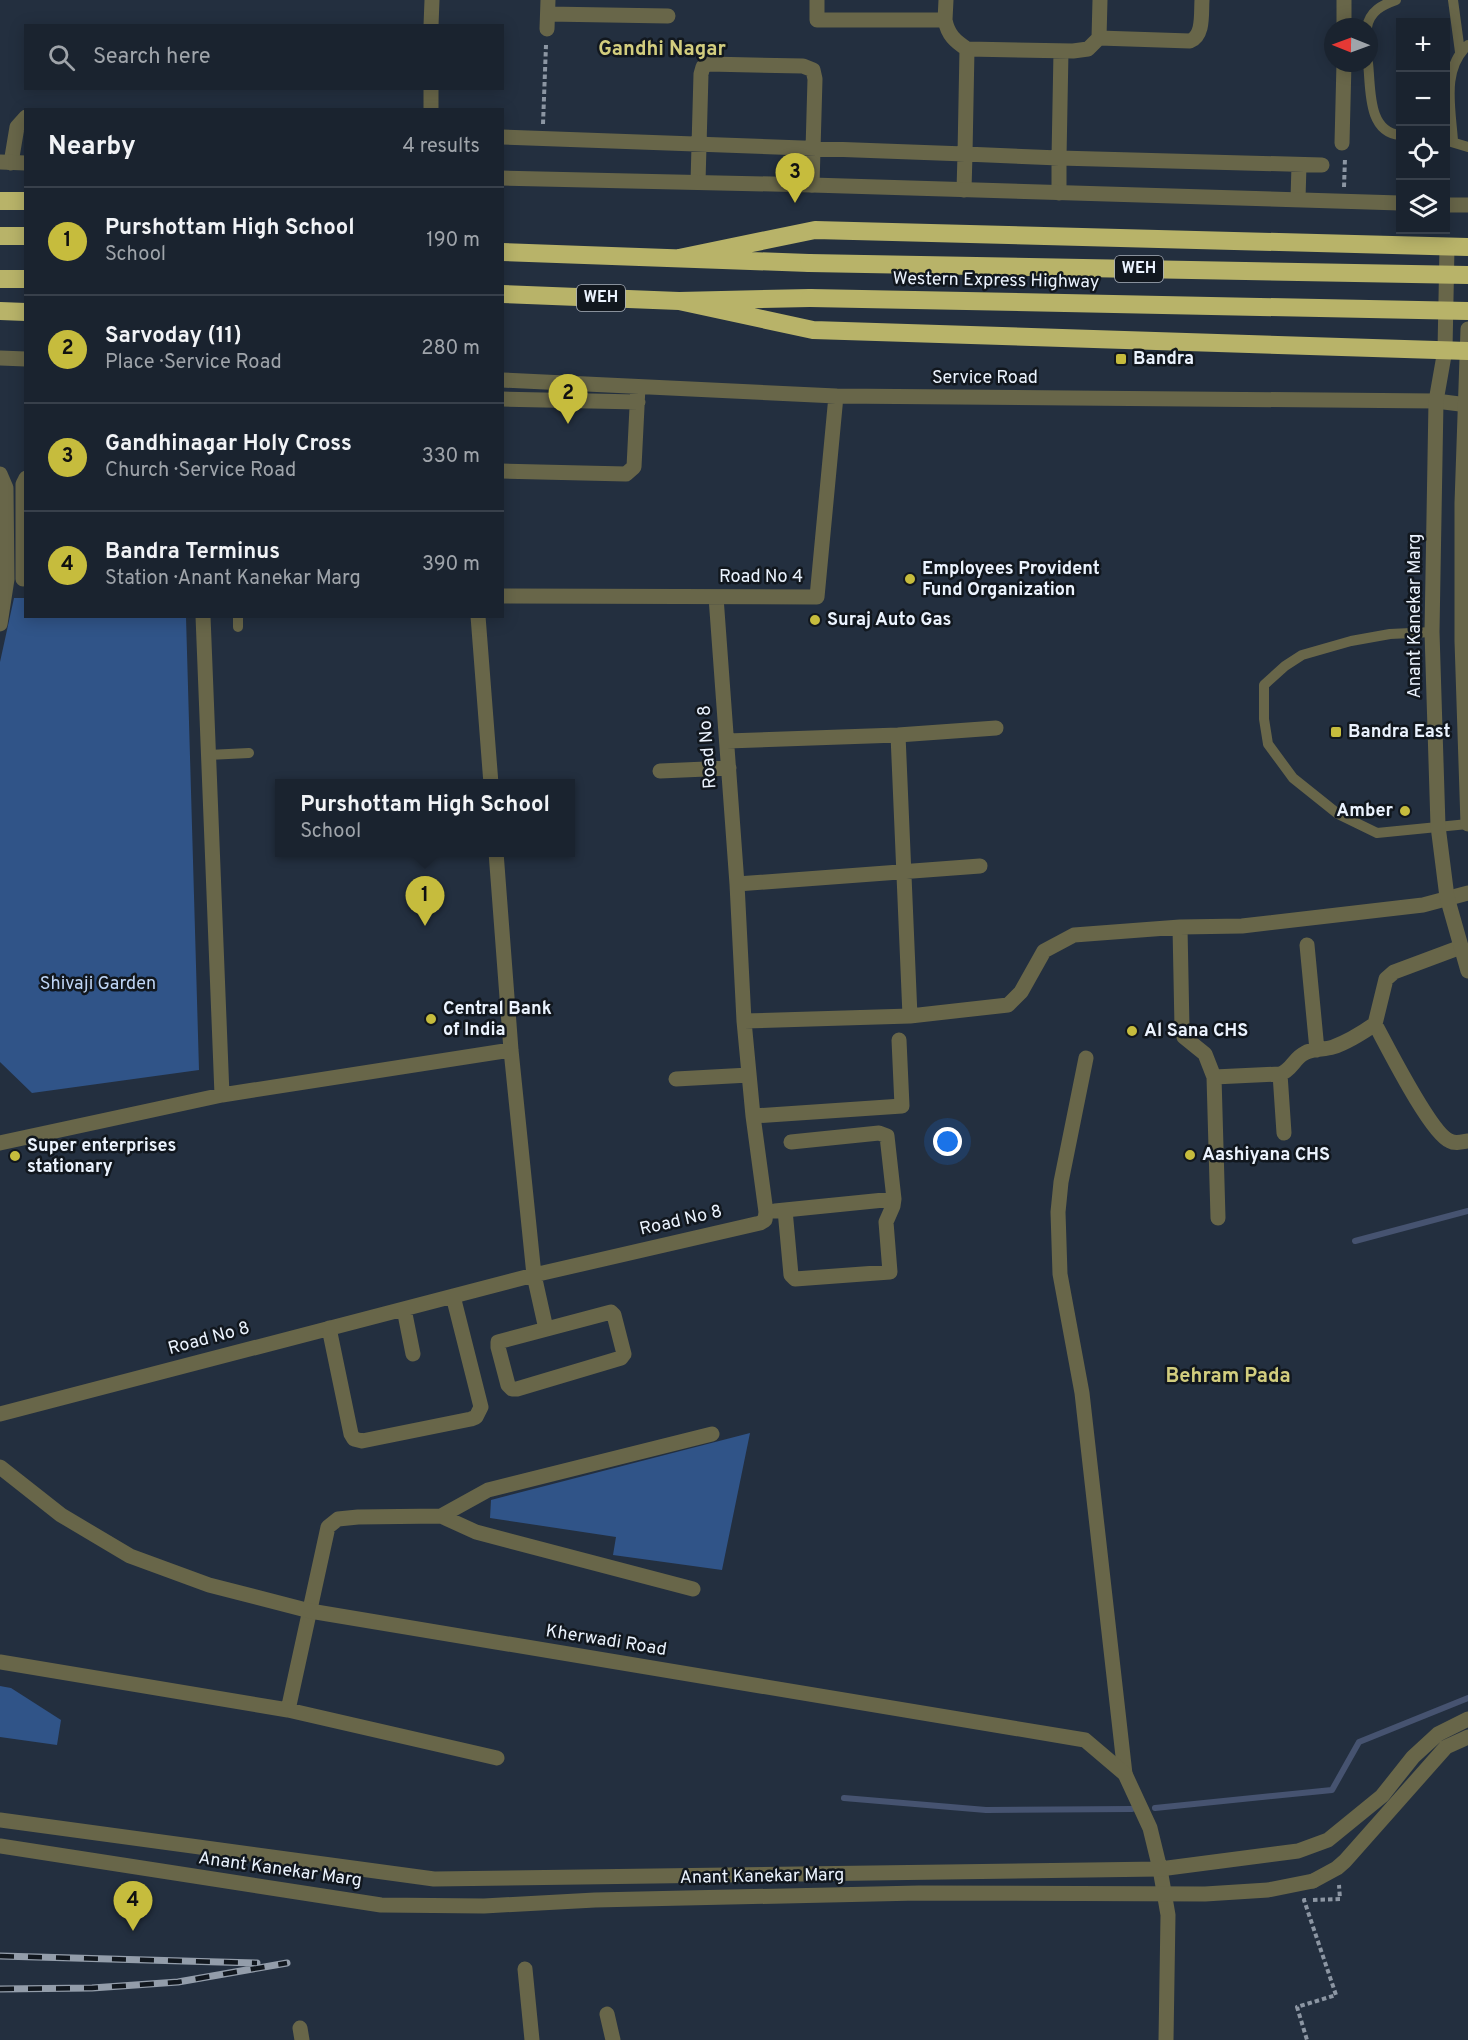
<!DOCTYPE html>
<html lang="en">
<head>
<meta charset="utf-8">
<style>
  body { margin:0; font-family:Overpass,sans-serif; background:#272f3b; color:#f1f3f6 }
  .controls { position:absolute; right:18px; top:18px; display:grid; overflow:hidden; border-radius:0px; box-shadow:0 3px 15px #0003 }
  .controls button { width:54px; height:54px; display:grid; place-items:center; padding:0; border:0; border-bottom:2px solid #38404b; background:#1a232f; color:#f1f3f6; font:30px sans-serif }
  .compass { position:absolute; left:1324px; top:18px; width:54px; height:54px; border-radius:50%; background:#1a232f; box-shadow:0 3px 15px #0003; rotate:271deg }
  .you { position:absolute; left:948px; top:1142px; width:21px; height:21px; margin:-15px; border:4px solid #fff; border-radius:50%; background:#1a73e8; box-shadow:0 0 0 9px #1a73e833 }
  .badge { display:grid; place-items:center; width:39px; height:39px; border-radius:50%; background:#c6bc3d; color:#111; font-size:20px; font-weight:700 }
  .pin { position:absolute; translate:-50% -50px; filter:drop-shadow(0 2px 3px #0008) }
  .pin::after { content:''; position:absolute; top:32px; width:21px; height:18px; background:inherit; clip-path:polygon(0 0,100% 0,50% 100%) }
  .popup { position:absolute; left:275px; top:779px; width:300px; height:78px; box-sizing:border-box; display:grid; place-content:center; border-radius:0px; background:#1a232f; filter:drop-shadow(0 2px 4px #0005); font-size:20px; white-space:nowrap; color:#9fa4aa }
  .popup b { font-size:22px; color:#f1f3f6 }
  .popup::after { content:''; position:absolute; left:50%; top:100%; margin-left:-12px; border:12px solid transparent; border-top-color:#1a232f }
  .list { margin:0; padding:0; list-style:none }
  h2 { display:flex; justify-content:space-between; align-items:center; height:78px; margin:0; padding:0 24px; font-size:26px }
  h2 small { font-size:20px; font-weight:400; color:#9fa4aa }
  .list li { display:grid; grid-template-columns:39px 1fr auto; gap:18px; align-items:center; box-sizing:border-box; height:108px; padding:0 24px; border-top:2px solid #38404b }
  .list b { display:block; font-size:22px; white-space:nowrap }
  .list p { margin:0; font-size:20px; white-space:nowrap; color:#9fa4aa }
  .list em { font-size:20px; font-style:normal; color:#9fa4aa }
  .icon { flex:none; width:33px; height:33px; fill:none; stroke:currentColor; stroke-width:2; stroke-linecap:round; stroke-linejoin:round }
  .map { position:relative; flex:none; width:1468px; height:2040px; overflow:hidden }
  .search { position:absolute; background:#1a232f; box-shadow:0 3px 15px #0003; left:24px; top:24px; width:480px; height:66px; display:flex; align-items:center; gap:15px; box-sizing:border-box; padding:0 21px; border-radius:0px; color:#9fa4aa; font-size:22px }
  .panel { position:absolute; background:#1a232f; box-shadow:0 3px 15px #0003; left:24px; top:108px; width:480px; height:510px; border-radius:0px }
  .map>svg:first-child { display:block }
  .green { fill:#305488 }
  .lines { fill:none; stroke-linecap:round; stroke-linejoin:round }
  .stream { stroke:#465370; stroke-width:6 }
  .path { stroke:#8c96a3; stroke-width:4; stroke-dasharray:4.5 3; stroke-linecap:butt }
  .service { stroke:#686649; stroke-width:10 }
  .minor { stroke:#686649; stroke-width:15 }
  .tertiary { stroke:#686649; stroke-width:15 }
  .motorway { stroke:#b8b369; stroke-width:18 }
  .rail-casing { stroke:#939daa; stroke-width:7 }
  .rail { stroke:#11171e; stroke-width:4.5; stroke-dasharray:14; stroke-linecap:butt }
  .tertiary-bridge { stroke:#686649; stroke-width:15 }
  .motorway-bridge { stroke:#b8b369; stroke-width:18 }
  .poi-dot { fill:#c6bc3d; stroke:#11171e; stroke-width:2 }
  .labels { text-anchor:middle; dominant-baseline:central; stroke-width:5; stroke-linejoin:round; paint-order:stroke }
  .shield { fill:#11171e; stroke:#aab1bb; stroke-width:1.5 }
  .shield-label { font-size:16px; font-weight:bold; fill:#ebf3fe }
  .street-label { font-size:18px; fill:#ebf3fe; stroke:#11171e }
  .poi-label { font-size:18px; font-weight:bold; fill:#ebf3fe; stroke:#11171e; text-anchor:start }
  .park-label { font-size:18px; fill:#bfd5f5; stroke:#11171e }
  .neighbourhood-label { font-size:20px; font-weight:bold; fill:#d2cd7e; stroke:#11171e }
</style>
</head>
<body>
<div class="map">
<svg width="1468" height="2040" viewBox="0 0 1468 2040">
  <rect width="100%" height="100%" fill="#232f3f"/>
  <path class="green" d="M14,598h11l1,18 160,1 13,453 -167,23 -32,-31v-400z
    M750,1433l-28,137 -109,-15 3,-18 -126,-19 1,-18z
    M0,1686l11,2 50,32 -4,25 -57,-8z"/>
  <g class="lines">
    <path class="stream" d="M1355,1241l113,-30
      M844,1798l142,12 146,-1
      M1155,1808l177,-18 27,-48 109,-44"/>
    <path class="path" d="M543,124l3,-79
      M1344,187l1,-29
      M1306,1900h-2l32,95 -39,12 10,33
      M1313,1900l27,-1 -1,-14"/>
    <path class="service" d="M1453,0l7,52
      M1367,27c3,-16 15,-22 29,-27
      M1368,63c3,25 -1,69 32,72
      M1448,141l20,6
      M1453,141c-2,-32 -12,-72 15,-96
      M238,616v11
      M1432,632l-42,2 -39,7 -49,14 -17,11 -21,19v34l4,25 25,34 45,36 39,19 91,-9
      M208,755l41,-2"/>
    <path class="minor" d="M817,0v20h128l1,-20
      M1100,0l-1,38 91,3c14,-5 11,-28 12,-41
      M1344,0v27
      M548,14l120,2
      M945,20c3,15 10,21 22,29
      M431,26l1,-26
      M547,29l1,-29
      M1061,51l-2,107 -94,-4 2,-105 106,2 15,-2 11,-11
      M431,110v-22
      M502,137l463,17 -1,36
      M1342,143l2,-80
      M11,163l6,-36 9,-10
      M698,182l3,-108 2,-7 5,-3 95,2 10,4 2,9 -3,106
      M1059,193v-35l263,7
      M1298,199l1,-34
      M0,358l26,1
      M502,380l334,16 600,5 32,4
      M502,399l136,3
      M502,471l124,3 8,-7 4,-80
      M0,474l6,14 1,91 -7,45
      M23,579v-95l3,-6
      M502,596l315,1 19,-201
      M203,616l19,479
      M478,616l13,168
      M898,735l12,281
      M727,741l171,-6 98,-7
      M660,771l69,-3
      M496,852l15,198 23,225 12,54
      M737,884l243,-18
      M1180,927l2,101 2,9 21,17 9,23 66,-3c12,-4 14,-16 25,-21 8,-5 19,-3 28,-6 15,-5 29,-14 42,-23l11,-45 8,-7 67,-25
      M1307,945l10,105
      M744,1021l166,-5 98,-11 13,-13 23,-41 30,-16 106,-8 62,-1 181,-21 45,-12
      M1375,1024c12,22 56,110 75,117 5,3 12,1 18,0
      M1086,1058l-25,124 -3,30 2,62 22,119 43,381
      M1280,1074l4,59
      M1214,1077l4,141
      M676,1079l73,-4
      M753,1116l149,-10 -3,-66
      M0,1143l222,-48 289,-45
      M785,1210l6,65 4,4 95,-7 -4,-50 7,-16 1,-7 -7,-63 -8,-3 -88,9
      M775,1211l119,-12
      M404,1309l9,45
      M611,1312l3,3 10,39 -3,4 -104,31h-5l-4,-4 -10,-38v-5z
      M329,1328l22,106 3,5 8,2 109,-22 5,-2 5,-10 -28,-111
      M0,1414l534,-139 226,-52 5,-3 1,-8 -13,-96 -9,-95 -7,-137 -21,-287
      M441,1516l47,-26 224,-56
      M0,1662l288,48 40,-183 10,-8 20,-2 83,-1 35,16 217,57
      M288,1710l209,48
      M1160,1869l8,46 -2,125
      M525,1969l7,71
      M607,2014l6,26
      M300,2028l2,12"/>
    <path class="tertiary" d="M0,162l26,1
      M502,178l310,7 588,18
      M1446,205h22
      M1447,247l-2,103 -9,51 -4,231 6,194 9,71 21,74
      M1468,329l-6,174v138l6,183
      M0,1467l61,48 69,41 79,29 101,26 775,129 40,34 25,54 10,41
      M0,1820l434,59 726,-10 138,-18 30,-11 54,-44 31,-39 25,-23 30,-15
      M1313,1881l24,-13 8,-7 101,-114 22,-10"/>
    <path class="motorway" d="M0,201h26
      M0,236h26
      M502,252l307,11
      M679,258l136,-28 653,17
      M0,279h26
      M502,294l177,7 131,-3
      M679,301l134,29 655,21
      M0,311l26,1"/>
    <defs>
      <path id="rail" d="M0,1956l257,7
        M0,1989l92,-1 86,-6 109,-19"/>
    </defs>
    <use href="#rail" class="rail-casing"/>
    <use href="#rail" class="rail"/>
    <path class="tertiary-bridge" d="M0,1846l381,59 103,1 111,-6 324,-7 286,1 63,-4 45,-9"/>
    <path class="motorway-bridge" d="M809,263l659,12
      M810,298l658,13"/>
  </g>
  <g class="poi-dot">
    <rect x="1115" y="353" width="12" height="12" rx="3"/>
    <circle cx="910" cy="579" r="6"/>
    <circle cx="815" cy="620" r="6"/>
    <rect x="1330" y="726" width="12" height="12" rx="3"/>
    <circle cx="1405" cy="811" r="6"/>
    <circle cx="431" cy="1019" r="6"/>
    <circle cx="1132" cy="1031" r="6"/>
    <circle cx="1190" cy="1155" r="6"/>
    <circle cx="15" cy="1156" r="6"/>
  </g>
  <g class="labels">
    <g class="shield">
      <rect x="1115" y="256" width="48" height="26" rx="4.5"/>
      <rect x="577" y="285" width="48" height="26" rx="4.5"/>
    </g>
    <g class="shield-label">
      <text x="1139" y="269">WEH</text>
      <text x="601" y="298">WEH</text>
    </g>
    <g class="street-label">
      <text transform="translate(996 281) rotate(1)">Western Express Highway</text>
      <text x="985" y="378">Service Road</text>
      <text x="761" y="577">Road No 4</text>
      <text transform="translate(1415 616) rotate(-90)">Anant Kanekar Marg</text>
      <text transform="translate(708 747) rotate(-94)">Road No 8</text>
      <text transform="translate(681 1221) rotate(-13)">Road No 8</text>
      <text transform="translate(209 1339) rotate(-15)">Road No 8</text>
      <text transform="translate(606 1641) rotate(9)">Kherwadi Road</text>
      <text transform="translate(280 1870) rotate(8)">Anant Kanekar Marg</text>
      <text transform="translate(762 1877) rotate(-1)">Anant Kanekar Marg</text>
    </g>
    <g class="poi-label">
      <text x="1133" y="359">Bandra</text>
      <text x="922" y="569">Employees Provident<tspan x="922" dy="21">Fund Organization</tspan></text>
      <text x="827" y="620">Suraj Auto Gas</text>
      <text x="1348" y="732">Bandra East</text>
      <text x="1393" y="811" text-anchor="end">Amber</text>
      <text x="443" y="1009">Central Bank<tspan x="443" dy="21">of India</tspan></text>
      <text x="1144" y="1031">Al Sana CHS</text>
      <text x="27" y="1146">Super enterprises<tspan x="27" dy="21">stationary</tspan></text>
      <text x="1202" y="1155">Aashiyana CHS</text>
    </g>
    <g class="park-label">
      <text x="98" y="984">Shivaji Garden</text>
    </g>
    <g class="neighbourhood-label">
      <text x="662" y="50">Gandhi Nagar</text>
      <text x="1228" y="1377">Behram Pada</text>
    </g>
  </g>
</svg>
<div class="controls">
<button>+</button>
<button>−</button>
<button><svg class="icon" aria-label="locate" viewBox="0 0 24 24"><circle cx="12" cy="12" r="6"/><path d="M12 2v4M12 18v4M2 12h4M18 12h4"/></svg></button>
<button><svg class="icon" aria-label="layers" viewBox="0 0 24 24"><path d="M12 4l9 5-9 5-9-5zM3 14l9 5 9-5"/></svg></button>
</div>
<svg class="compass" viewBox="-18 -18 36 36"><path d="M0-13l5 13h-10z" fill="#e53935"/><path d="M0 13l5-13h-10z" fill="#9fa4aa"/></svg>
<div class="you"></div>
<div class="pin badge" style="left:425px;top:926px">1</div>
<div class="popup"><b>Purshottam High School</b>School</div>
<div class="pin badge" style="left:568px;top:424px">2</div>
<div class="pin badge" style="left:795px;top:203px">3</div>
<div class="pin badge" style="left:133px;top:1931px">4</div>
<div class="search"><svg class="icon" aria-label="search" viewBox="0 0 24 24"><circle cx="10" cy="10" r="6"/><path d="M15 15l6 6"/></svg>Search here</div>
<section class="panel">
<h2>Nearby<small>4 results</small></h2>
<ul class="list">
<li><span class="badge">1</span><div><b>Purshottam High School</b><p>School</p></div><em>190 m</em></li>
<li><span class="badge">2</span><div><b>Sarvoday (11)</b><p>Place · Service Road</p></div><em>280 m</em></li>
<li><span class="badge">3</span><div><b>Gandhinagar Holy Cross</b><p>Church · Service Road</p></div><em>330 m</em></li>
<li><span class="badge">4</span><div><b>Bandra Terminus</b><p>Station · Anant Kanekar Marg</p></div><em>390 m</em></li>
</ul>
</section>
</div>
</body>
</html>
